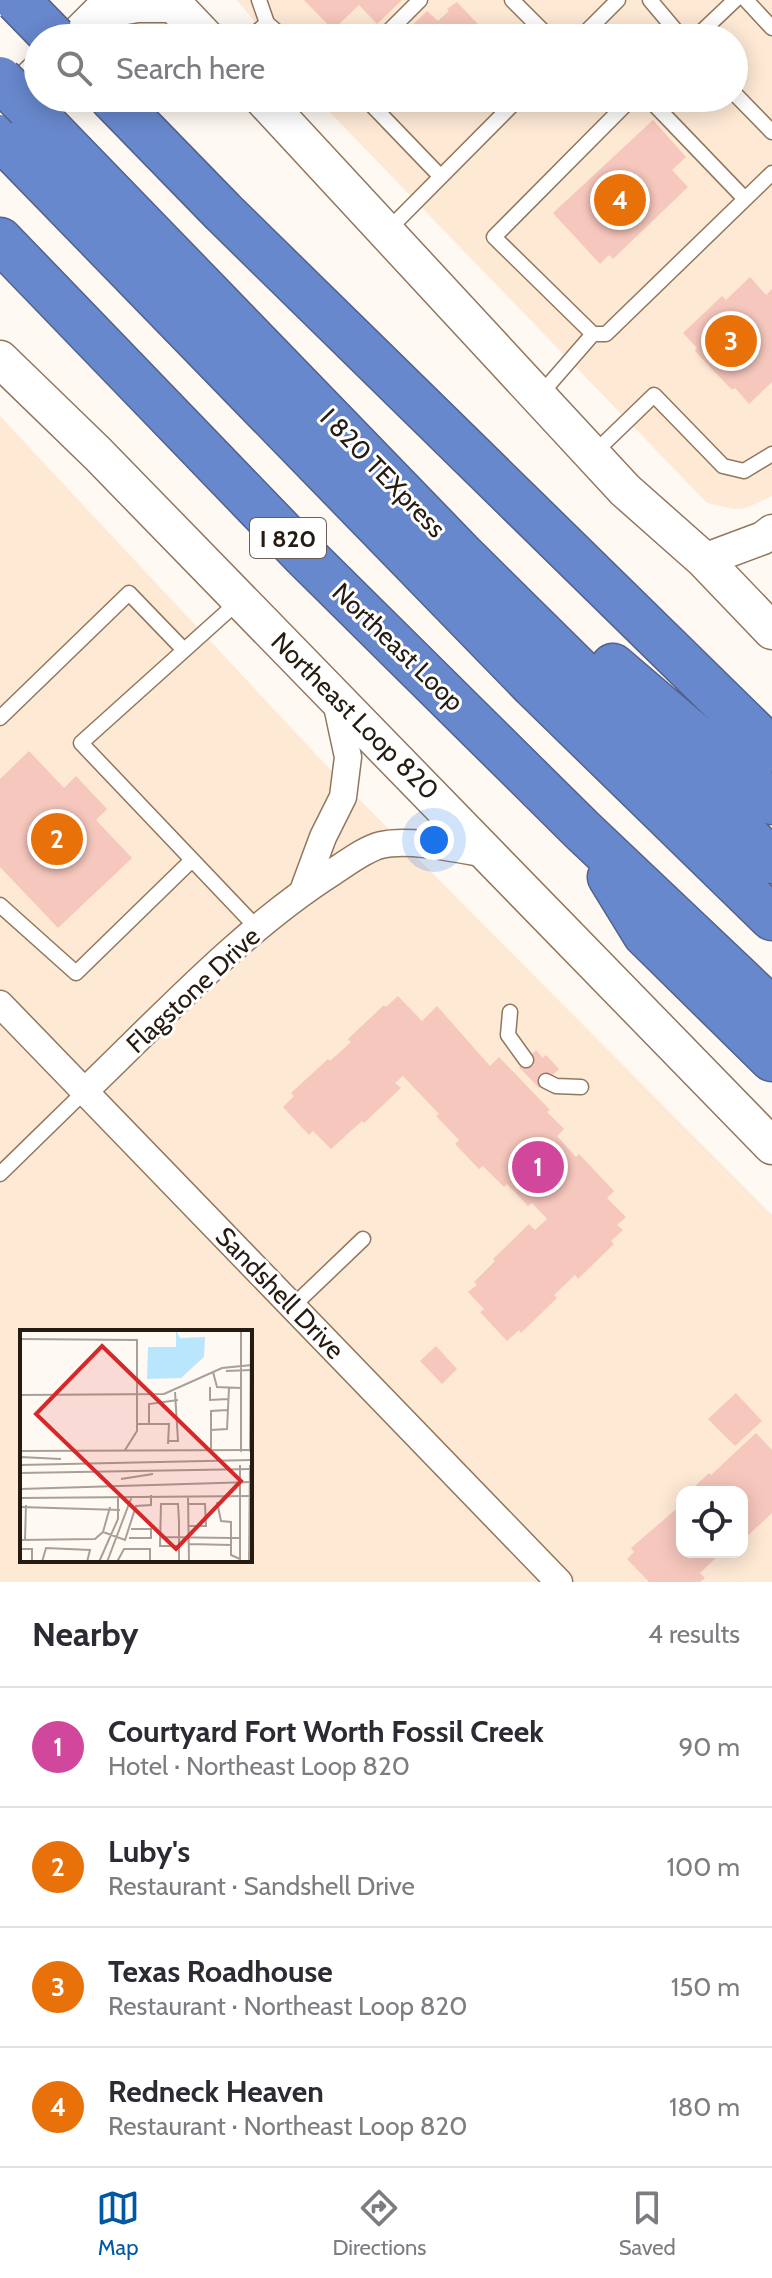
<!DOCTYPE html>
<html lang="en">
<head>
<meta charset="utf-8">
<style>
  body { margin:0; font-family:Cabin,sans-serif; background:#f7f7f7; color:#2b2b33 }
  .controls { position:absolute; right:24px; bottom:24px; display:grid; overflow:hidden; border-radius:16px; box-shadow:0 4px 20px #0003 }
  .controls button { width:72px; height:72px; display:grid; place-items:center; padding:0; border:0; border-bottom:2px solid #e1e1e2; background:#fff; color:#2b2b33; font:40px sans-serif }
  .you { position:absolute; left:434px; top:840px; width:28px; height:28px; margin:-20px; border:6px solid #fff; border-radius:50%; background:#1a73e8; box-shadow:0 0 0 12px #1a73e833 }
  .badge { display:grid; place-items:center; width:52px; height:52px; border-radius:50%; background:#0058a5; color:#fff; font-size:26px; font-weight:700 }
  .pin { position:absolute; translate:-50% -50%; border:4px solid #fff; box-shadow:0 2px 8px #0006 }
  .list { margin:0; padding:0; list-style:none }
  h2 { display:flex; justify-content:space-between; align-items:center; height:104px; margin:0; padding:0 32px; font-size:34px }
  h2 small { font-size:26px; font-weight:400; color:#7c7c81 }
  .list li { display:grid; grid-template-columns:52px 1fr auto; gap:24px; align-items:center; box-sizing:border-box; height:120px; padding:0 32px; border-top:2px solid #e1e1e2 }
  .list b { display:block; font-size:30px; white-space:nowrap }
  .list p { margin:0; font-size:26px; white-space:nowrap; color:#7c7c81 }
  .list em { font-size:26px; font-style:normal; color:#7c7c81 }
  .icon { flex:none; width:44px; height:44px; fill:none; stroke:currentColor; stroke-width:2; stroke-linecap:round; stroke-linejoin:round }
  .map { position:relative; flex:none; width:772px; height:1582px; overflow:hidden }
  .search { position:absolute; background:#fff; box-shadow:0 4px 20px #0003; left:24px; right:24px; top:24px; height:88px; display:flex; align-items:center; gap:20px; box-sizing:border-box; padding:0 28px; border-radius:44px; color:#7c7c81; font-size:30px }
  .sheet { height:584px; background:#fff }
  nav { display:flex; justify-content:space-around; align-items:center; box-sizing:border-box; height:112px; border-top:2px solid #e1e1e2; background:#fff; font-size:22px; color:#7c7c81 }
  nav a { display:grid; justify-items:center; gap:4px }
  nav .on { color:#0058a5 }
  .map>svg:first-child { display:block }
  .built { fill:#fee9d5; fill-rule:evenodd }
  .building { fill:#f6c7bd }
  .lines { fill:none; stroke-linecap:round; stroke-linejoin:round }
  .service-casing { stroke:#91775e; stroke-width:17 }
  .minor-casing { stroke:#91775e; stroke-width:29 }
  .tertiary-casing { stroke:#91775e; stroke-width:35 }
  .secondary-casing { stroke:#91775e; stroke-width:39 }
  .motorway-casing { stroke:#51628b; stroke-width:47 }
  .service { stroke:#fff; stroke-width:14 }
  .minor { stroke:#fff; stroke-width:26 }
  .tertiary { stroke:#fff; stroke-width:32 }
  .secondary { stroke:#fff; stroke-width:36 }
  .motorway { stroke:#6888cd; stroke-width:44 }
  .motorway-bridge-casing { stroke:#51628b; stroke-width:47; stroke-linecap:butt }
  .motorway-bridge { stroke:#6888cd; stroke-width:44 }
  .labels { text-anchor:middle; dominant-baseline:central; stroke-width:6; stroke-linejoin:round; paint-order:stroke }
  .shield { fill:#fff; stroke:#665f58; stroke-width:2 }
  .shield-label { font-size:24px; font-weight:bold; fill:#251b10 }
  .street-label { font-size:26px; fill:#251b10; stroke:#fff }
  .inset-road { fill:none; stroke:#a8a098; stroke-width:2 }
  .view { fill:#d62828; fill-opacity:0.15; stroke:#d62828; stroke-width:4 }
  .inset-edge { fill:none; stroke:#251b10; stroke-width:4 }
</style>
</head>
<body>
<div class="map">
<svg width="772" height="1582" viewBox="0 0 772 1582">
  <rect width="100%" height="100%" fill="#fff9f3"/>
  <path class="built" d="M237,0h535v496l-26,12 -12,1 -27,-6 -391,-405h418v-60h-466z
    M0,416l339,363 433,436v367h-772zM22,1332h228v228h-228zM682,1492h60v60h-60z"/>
  <path class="building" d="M304,0h98l-25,24 -18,-19 -26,25z
    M457,2l34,36h-92l28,-27 11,10 11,-10 -2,-2z
    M653,120l33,37 -14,13 16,17 -75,72 -4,-4 -9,9 -47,-51z
    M750,277l16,18 6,-6v93l-23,22 -14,-16 -3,2 -37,-39 2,-3 -14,-15 39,-37 4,4z
    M29,751l35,37 12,-12 31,33 -11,11 36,38 -74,70 -58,-61v-88z
    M398,996l24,25 15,-15 53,60 9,-9 51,53 -3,2 17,17 -7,7 19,21 3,-3 35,37 -7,7 19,19 -9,8 6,5 -12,11 3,3 -36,35 -3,-4 -21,20 3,3 -36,35 -2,-3 -12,11 -27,-29 4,-3 -16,-17 9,-7 -3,-3 21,-21 -2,-2 36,-35 6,6 12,-11 -15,-16 -4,3 -21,-22 -3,3 -21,-21 -4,3 -24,-25 4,-4 -23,-24 3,-2 -36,-38 -8,7 6,5 -37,35 -2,-2 -31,28 -18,-18 -4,4 -26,-28 11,-11 -3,-3 37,-34 2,2 21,-19 -3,-3 36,-34 2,2z
    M536,1050l7,8 3,-3 13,14 -20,19 -20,-21z
    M436,1346l21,23 -15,15 -22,-23z
    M736,1393l26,28 -27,25 -27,-27z
    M756,1433l16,17v63l-30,28v-49h-53l20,-19 2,2z
    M682,1504v48h40l-22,21 5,5 -5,4h-51l-22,-23 7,-7 -3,-4z"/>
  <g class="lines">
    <defs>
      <path id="service" d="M259,0l8,23
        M512,0l38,38
        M650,0l32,38
        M746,0l26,28
        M250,38l17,-15 17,15
        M382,38l38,-38
        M580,38l38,-38
        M695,38l40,-38
        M734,93l38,39
        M365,98l75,78
        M632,98l-138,139 99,97h13l166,-161
        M648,98l97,101
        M385,233l134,-135
        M539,396l54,-62
        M592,455l62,-60 69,71 21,5 28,-17
        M240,600l-159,143 177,186
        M0,718l129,-125 55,57
        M0,905l76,68 116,-113
        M510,1012l-2,23 18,25
        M546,1081l10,5 25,1
        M0,1174l85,-83
        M293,1306l70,-67"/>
      <path id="minor" d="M303,891l20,-54 20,-40 5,-40 -13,-60
        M0,1004l559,578
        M85,1091c78,-75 157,-161 248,-219 14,-9 32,-23 48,-27 30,-7 80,5 110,10"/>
      <path id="tertiary" d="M704,560l59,-22 9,-7"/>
      <path id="secondary" d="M170,0l36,38
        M75,38l28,-28 34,-6h36
        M262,98l363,392 79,70 68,71
        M0,109l38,-36
        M0,359l98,95 674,692"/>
      <path id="motorway" d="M112,98l111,114 549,538
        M28,107l436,450 308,304
        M0,137l534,549 238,232
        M0,240l302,313 280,277 190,180
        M613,666l159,136
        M610,877l35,57 127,125"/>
    </defs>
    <use href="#service" class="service-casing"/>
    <use href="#minor" class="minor-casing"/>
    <use href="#tertiary" class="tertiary-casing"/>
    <use href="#secondary" class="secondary-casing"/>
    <use href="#motorway" class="motorway-casing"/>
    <use href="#service" class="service"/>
    <use href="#minor" class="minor"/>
    <use href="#tertiary" class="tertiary"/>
    <use href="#secondary" class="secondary"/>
    <use href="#motorway" class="motorway"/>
    <defs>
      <path id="motorway-bridge" d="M17,0l37,38
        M0,79l28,28"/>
    </defs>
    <use href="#motorway-bridge" class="motorway-bridge-casing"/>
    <use href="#motorway-bridge" class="motorway-bridge"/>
  </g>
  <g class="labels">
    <rect class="shield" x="250" y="518" width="76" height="40" rx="6"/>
    <g class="shield-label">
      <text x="288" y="538">I 820</text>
    </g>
    <g class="street-label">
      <text transform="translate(383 473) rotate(46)">I 820 TEXpress</text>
      <text transform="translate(398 647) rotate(44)">Northeast Loop</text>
      <text transform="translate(355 716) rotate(45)">Northeast Loop 820</text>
      <text transform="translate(193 990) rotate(-43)">Flagstone Drive</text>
      <text transform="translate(280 1293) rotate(46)">Sandshell Drive</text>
    </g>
  </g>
  <g transform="translate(20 1330)">
    <rect width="232" height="232" fill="#fff9f3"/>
    <path d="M156,0l4,8 25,-1 -1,20 -23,21 -34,1 1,-32h28z" fill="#b9e6fd"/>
    <path class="inset-road" d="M0,9l117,1v91l-12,19M206,41l26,-1M193,42l4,15 24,1M190,57v13l18,-1M0,65l144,-1 58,-26 30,-3M117,94h32l-1,20M129,94v-20l29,-4M190,100l17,-1 2,-41M148,111h10l-3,-49M191,120v-39l17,-1M0,121l232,-1M221,122v-122M230,122l1,-122M0,127l41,2M0,135l232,-5M0,143l232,-4M101,149l32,-5M0,159l232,-7M168,166l1,66M0,168l232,-2M168,174h17l1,22h-17M0,177l100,3M83,202l7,-25M140,207l71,1v-16l-10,-1 -4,-19M109,208h22v-9h-20M219,208h-8v17l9,4M0,210l75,-1 8,-7 22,8 11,-34 15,-1v-10M5,210l1,-35M169,214l42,1M159,216h-19l1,-42h17l1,17v41M0,219h12v13M22,232l4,-14 44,2 -3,12M79,232l19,-43v-23M87,232l25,-66M97,232l7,-13h26v13M220,232v-97M229,232l1,-97"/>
    <path class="view" d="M82,16l139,135 -65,68 -140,-135z"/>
    <rect width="232" height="232" class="inset-edge"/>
  </g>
</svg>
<div class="controls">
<button><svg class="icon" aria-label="locate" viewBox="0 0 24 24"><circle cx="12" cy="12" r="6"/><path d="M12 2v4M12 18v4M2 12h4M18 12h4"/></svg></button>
</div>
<div class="you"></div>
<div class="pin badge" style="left:538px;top:1167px;background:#d1479c">1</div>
<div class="pin badge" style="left:57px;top:839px;background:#e8710a">2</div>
<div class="pin badge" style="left:731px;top:341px;background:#e8710a">3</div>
<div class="pin badge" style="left:620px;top:200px;background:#e8710a">4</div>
<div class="search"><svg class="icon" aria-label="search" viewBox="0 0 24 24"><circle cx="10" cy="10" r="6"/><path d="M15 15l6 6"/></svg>Search here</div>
</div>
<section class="sheet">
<h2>Nearby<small>4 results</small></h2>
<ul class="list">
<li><span class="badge" style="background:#d1479c">1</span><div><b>Courtyard Fort Worth Fossil Creek</b><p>Hotel · Northeast Loop 820</p></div><em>90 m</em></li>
<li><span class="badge" style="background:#e8710a">2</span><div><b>Luby's</b><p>Restaurant · Sandshell Drive</p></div><em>100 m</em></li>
<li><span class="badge" style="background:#e8710a">3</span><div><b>Texas Roadhouse</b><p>Restaurant · Northeast Loop 820</p></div><em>150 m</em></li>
<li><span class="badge" style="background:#e8710a">4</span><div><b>Redneck Heaven</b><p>Restaurant · Northeast Loop 820</p></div><em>180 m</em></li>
</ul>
</section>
<nav>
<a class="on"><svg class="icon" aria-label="map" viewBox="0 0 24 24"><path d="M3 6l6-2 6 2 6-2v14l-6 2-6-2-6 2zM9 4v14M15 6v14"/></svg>Map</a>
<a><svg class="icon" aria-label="directions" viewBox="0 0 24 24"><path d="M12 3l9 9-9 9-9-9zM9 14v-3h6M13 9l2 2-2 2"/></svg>Directions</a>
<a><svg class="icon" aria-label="saved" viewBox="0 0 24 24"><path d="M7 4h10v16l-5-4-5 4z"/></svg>Saved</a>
</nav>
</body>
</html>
